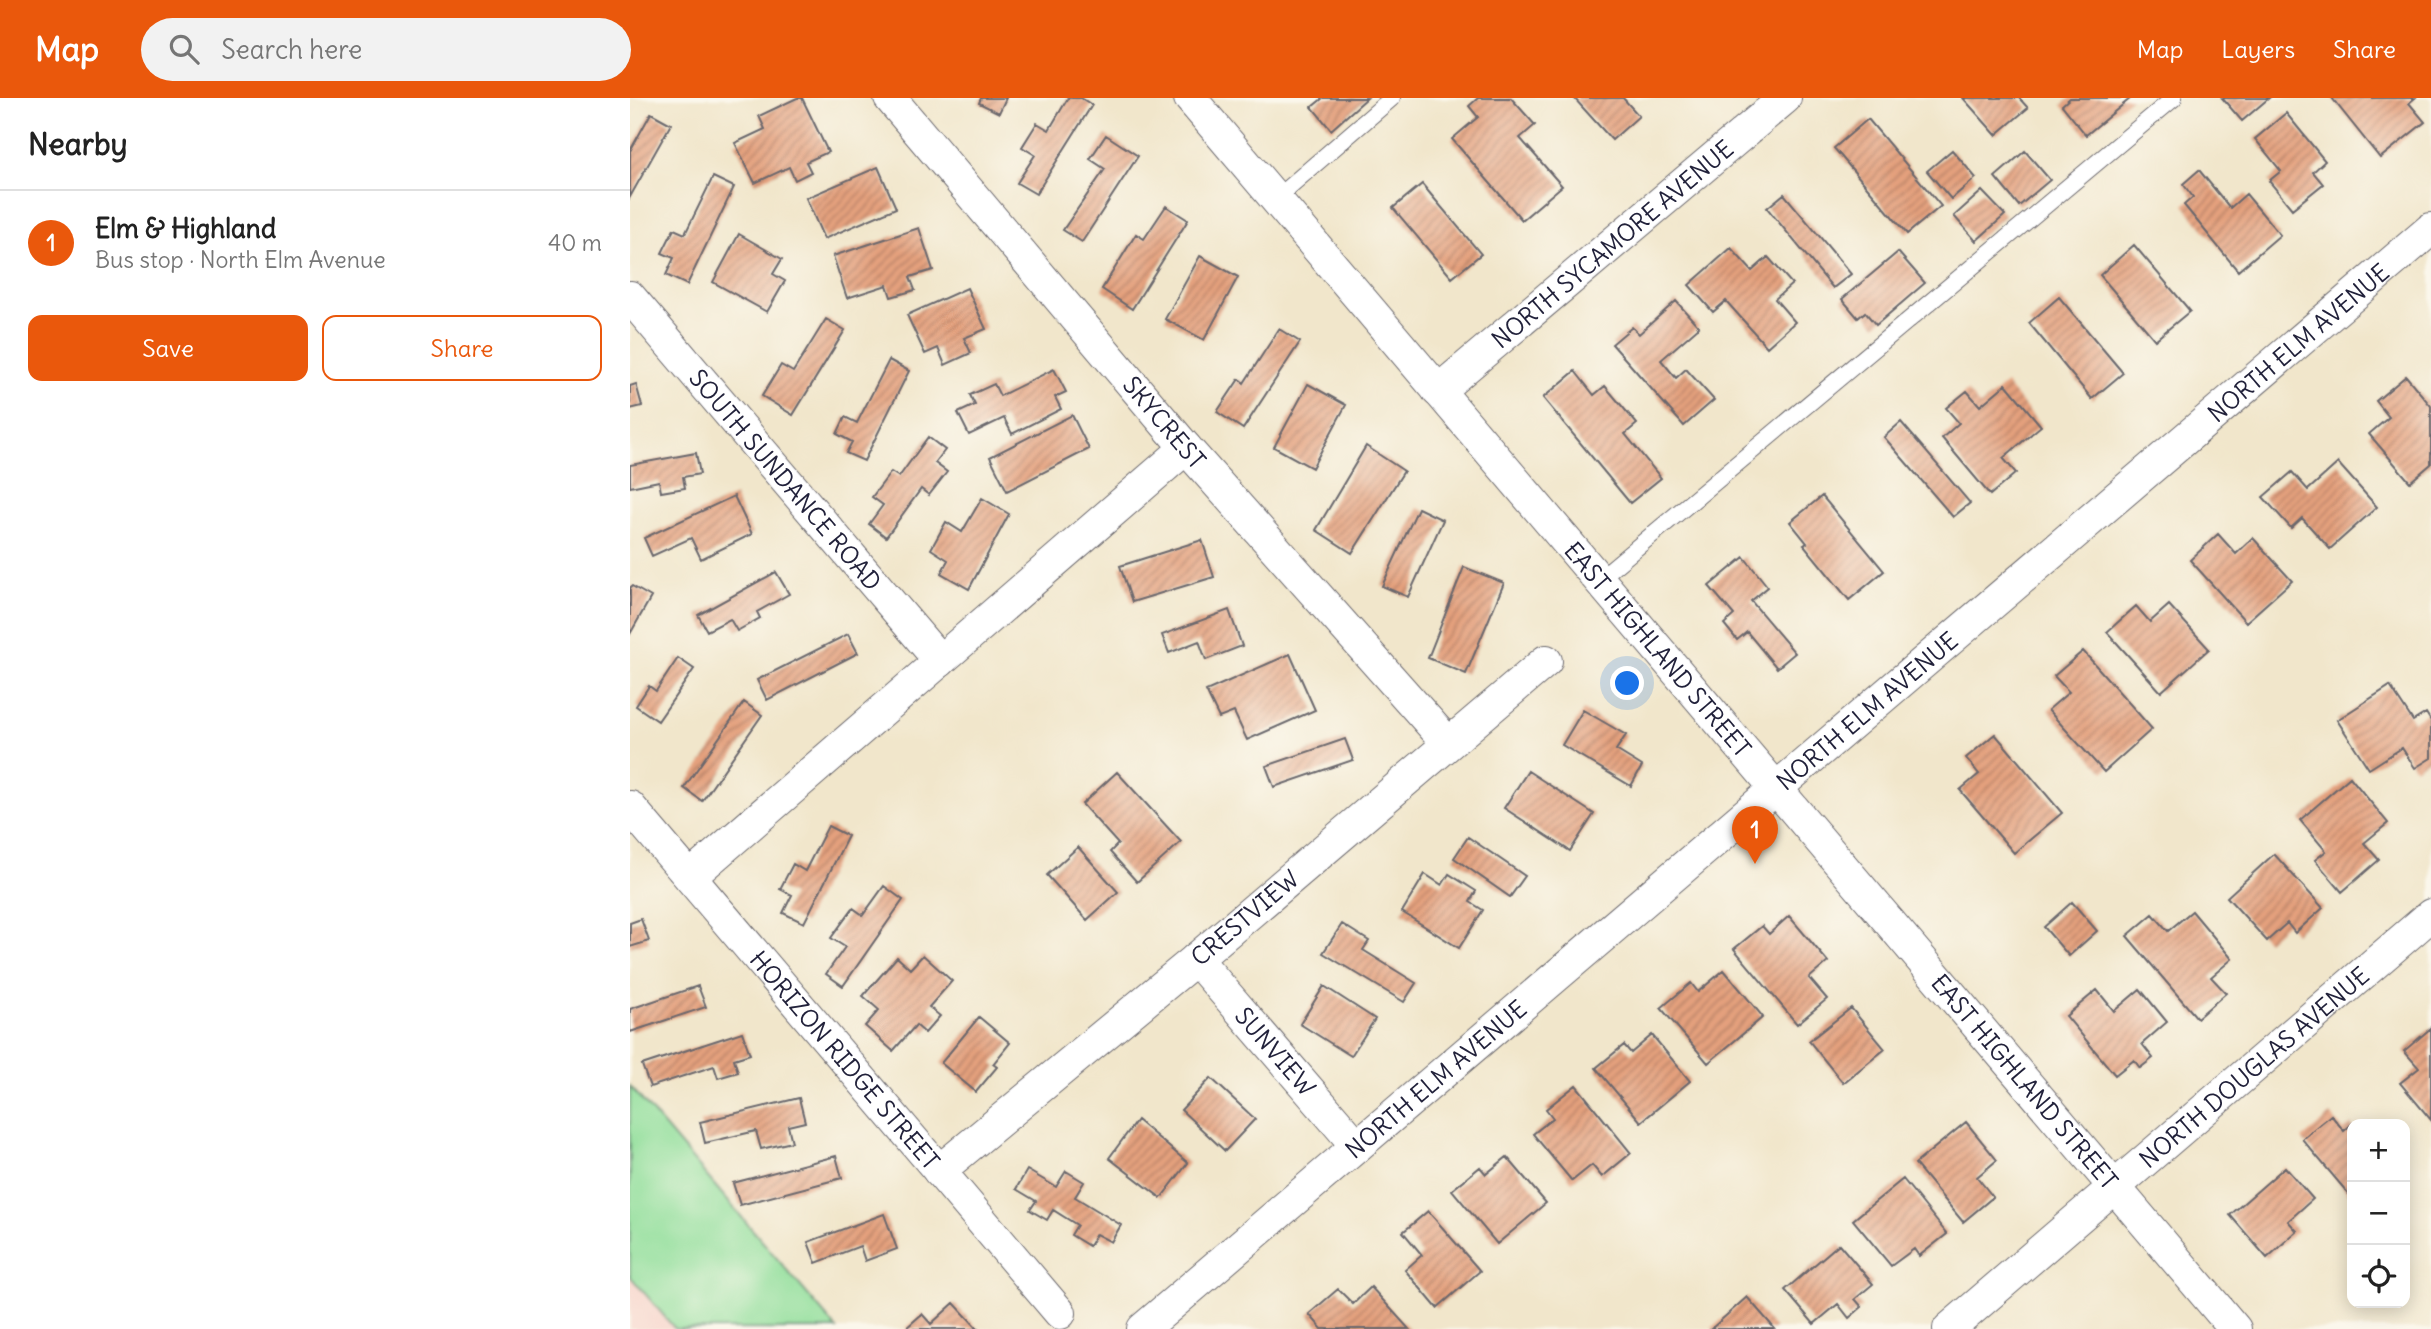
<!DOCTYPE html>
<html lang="en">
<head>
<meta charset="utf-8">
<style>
  body { margin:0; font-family:Delius,sans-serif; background:#f2f2f2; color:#222 }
  .controls { position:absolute; right:21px; bottom:21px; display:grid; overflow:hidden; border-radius:14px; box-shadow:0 4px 18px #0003 }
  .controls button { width:63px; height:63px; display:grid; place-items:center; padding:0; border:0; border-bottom:2px solid #e0e0e0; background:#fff; color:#222; font:35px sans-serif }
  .you { position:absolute; left:998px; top:586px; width:24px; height:24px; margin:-18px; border:5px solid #fff; border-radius:50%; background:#1a73e8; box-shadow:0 0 0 10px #1a73e833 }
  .badge { display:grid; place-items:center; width:46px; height:46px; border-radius:50%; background:#ea580c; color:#fff; font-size:23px; font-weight:700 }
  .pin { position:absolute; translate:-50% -58px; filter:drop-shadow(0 2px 4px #0008) }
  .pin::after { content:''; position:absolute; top:37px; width:24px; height:21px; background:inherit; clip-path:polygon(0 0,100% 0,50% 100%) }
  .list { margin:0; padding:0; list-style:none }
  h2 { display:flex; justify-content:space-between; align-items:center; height:91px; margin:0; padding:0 28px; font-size:30px }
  h2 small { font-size:23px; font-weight:400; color:#767676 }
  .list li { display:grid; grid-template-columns:46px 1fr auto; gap:21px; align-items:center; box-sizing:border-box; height:105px; padding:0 28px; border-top:2px solid #e0e0e0 }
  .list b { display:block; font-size:26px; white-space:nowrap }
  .list p { margin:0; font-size:23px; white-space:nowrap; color:#767676 }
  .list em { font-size:23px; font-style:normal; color:#767676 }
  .actions { display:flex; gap:14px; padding:21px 28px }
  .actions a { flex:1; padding:16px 0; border:2px solid #ea580c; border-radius:14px; text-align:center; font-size:24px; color:#ea580c }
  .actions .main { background:#ea580c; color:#fff }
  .icon { flex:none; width:38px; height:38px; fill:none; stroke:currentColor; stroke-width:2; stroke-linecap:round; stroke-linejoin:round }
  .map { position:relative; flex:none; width:1801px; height:1231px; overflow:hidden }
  header { display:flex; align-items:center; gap:42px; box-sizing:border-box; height:98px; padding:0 35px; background:#ea580c; color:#fff }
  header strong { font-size:33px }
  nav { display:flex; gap:38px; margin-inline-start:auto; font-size:24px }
  .search { width:490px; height:63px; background:#f2f2f2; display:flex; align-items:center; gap:18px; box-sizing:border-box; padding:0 24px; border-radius:38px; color:#767676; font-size:26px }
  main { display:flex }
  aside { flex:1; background:#fff }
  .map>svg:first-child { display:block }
  .built { fill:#f7d1c8 }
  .grass { fill:#93df9c; stroke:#5a806c; stroke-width:2 }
  .building { fill:url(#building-hatch) }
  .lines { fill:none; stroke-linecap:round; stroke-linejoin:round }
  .service-casing { stroke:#6a676d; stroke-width:18 }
  .minor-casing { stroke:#6a676d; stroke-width:34 }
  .service { stroke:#fff; stroke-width:16 }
  .minor { stroke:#fff; stroke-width:32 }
  .labels { text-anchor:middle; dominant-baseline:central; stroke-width:5; stroke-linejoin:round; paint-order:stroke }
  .street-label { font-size:24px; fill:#22223b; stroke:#fbf7ec }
</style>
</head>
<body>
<header>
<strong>Map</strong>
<div class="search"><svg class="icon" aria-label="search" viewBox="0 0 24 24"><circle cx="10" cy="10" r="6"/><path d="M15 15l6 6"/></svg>Search here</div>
<nav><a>Map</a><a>Layers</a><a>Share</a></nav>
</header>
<main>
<aside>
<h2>Nearby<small></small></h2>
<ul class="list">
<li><span class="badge">1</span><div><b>Elm &amp; Highland</b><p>Bus stop · North Elm Avenue</p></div><em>40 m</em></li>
</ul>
<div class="actions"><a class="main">Save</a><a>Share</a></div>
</aside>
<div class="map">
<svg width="1801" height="1231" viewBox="0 0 1801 1231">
  <defs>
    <pattern id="building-hatch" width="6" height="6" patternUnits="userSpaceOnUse" patternTransform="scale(1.75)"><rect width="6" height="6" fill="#e4a07d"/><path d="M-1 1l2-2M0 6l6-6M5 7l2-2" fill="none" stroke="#b88268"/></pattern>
  </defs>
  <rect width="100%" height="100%" fill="#fbf7ec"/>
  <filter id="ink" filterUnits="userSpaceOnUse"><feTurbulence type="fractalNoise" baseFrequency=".0143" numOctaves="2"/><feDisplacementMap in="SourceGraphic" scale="14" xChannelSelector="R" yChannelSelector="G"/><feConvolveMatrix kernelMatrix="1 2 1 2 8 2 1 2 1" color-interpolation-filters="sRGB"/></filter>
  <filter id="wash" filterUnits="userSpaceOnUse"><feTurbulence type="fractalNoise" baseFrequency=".00686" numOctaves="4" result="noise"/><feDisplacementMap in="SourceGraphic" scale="28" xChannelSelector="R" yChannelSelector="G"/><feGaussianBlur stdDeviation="1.57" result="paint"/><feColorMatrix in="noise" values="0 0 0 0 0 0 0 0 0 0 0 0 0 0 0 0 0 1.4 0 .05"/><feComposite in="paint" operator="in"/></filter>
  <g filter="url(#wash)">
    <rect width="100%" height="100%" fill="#f1e6cb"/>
    <path class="built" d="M0,1179l45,52h-45z"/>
    <path class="grass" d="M0,988l207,243h-162l-45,-53z"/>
    <g id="blocks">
      <path class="building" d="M167,0h5l26,54 -22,10 5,10 -16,8 -6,-13 -34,16 -20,-40 30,-14 -6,-13z
        M351,0h25l-7,15 -20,-10z
        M438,0h13l11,7 -56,89 -19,-11 18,-28 -13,-8 15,-24 12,7z
        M693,0h44l-36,32 -19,-23z
        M848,0h33l24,27 -15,13 42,48 -40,34 -70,-81 26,-22 -9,-11z
        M944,0h49l16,18 -27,24z
        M1333,0h56l9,10 -32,27z
        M1440,0h61l-45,37 -24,-30z
        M1592,0h47l-27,23z
        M1702,0h83l-6,5 16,19 -45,36z
        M21,15l20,11 -41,73v-46z
        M1656,15l39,48 -12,11 10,12 -31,25 -23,-28 12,-10 -26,-32z
        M1238,21l73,87 -34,28 -73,-86z
        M476,37l32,21 -56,86 -19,-12 42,-61 -15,-10z
        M1322,52l24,28 -25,21 -24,-28z
        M1395,53l25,29 -31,26 -24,-29z
        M248,69l18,41 -72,31 -18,-41z
        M1569,72l31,38 16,-14 34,41 -42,36 -54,-66 9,-8 -10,-13z
        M83,79l21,10 -47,98 -21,-10 8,-17 -12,-5 12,-24 11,5z
        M792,86l59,70 -29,24 -59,-70z
        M1352,93l23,24 -29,26 -22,-25z
        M1154,96l67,80 -18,14 -66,-80z
        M536,108l22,14 -56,89 -30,-20 34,-55 8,5z
        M289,130l14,42 -23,7 5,13 -24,7 -4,-12 -40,13 -14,-42z
        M109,136l43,25 -9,15 12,7 -18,31 -54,-30z
        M1504,147l56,66 -35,29 -55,-65z
        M1101,150l21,23 16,-14 24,27 -17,15 20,23 -28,25 -41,-46 -13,11 -24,-27z
        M1268,154l27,31 -49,42 -11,-13 -7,6 -16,-19z
        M570,158l38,21 -34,63 -39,-21z
        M337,190l19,41 -22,9 7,15 -26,12 -7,-17 -13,6 -18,-39z
        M1429,199l64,76 -31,26 -63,-76z
        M1046,203l23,26 -38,33 15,18 10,-9 28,31 -30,26 -72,-82 20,-17 7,7z
        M196,221l19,11 -52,85 -31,-19 19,-31 12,7z
        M649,231l21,13 -57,87 -26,-17 22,-33 5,4z
        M259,262l20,11 -45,90 -18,-8 6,-11 -15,-8 8,-17 12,6z
        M424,271l12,23 -11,5 6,12 -49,25 -8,-16 -35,17 -11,-22 17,-8 -5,-10 24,-11 6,12z
        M945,273l19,24 11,-9 32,38 -12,10 36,44 -31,25 -87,-105z
        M1776,278l25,30v58l-21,18 -41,-48 20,-17 -13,-16z
        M6,286l6,22 -12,3v-23z
        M678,286l38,21 -34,63 -38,-21z
        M1376,286l35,42 -38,32 13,15 -26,22 -48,-57 17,-15 -13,-15 21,-17 13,15z
        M442,317l17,34 -82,42 -17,-34z
        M1271,324l69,81 -17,14 -69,-80z
        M298,339l17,13 -10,13 12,9 -18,23 -8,-6 -35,48 -17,-13 14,-19 -11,-8 19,-25 8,5z
        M736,348l38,25 -52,82 -36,-23z
        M66,355l4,21 -17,3 2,11 -24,4 -2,-11 -29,6v-22z
        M1708,365l39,44 -47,42 -28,-31 -11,10 -28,-31 29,-25 16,18z
        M104,398l18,38 -51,25 -10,-21 -39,18 -8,-18z
        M1192,398l62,75 -35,29 -45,-55 3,-2 -17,-21z
        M352,400l27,16 -40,75 -28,-16 7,-13 -17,-11 15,-27 16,10z
        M788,410l25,12 -35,77 -26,-11z
        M1588,436l18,20 17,-16 39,43 -46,41 -56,-62z
        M572,442l12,37 -82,25 -12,-36z
        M1114,459l24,30 -17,14 44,52 -18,15 -30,-36 -10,8 -13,-16 10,-9 -25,-29z
        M834,469l40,16 -38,91 -38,-16z
        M146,474l13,22 -32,18 3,6 -23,13 -7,-12 -23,12 -9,-16z
        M2,488l19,11 -21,37v-46z
        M1539,507l40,44 -48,43 -54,-60 29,-26 14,16z
        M599,512l13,36 -36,14 -7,-19 -30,12 -7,-18z
        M218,536l10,19 -91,47 -10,-20z
        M1453,553l69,78 -48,43 -56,-62 21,-18 -15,-16z
        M660,556l25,56 -68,30 -13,-28 -15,6 -13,-27z
        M48,560l16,11 -36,52 -22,-15 13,-20 7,5z
        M1760,588l23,35 13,-8 5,8v37l-16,10 -13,-20 -33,21 -32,-49z
        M114,604l18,13 -60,86 -18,-13z
        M953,612l43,25 -10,15 26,16 -11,20 -69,-41z
        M1365,636l67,79 -48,40 -54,-63 19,-16 -13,-16z
        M715,641l8,21 -79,27 -8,-21z
        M898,673l66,43 -24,37 -66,-43z
        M487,674l64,70 -44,40 -27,-30 8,-8 -36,-40z
        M1720,679l38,46 -24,20 15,17 -37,32 -27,-32 11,-9 -26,-31z
        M198,728l20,10 -44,87 -21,-10 9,-18 -12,-6 13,-25 12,7z
        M838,739l57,39 -15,21 -56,-39z
        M448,749l40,45 -31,28 -40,-45z
        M1644,756l49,54 -28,25 -8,-10 -20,18 -40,-44z
        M795,776l17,11 7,-11 27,17 -6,11 13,8 -24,38 -57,-36z
        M254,788l19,14 -60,86 -17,-12 19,-27 -14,-9 22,-30 10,7z
        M1442,804l25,29 -28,25 -25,-29z
        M1562,813l40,48 -21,18 15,16 -29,25 -70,-82 26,-22 15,17z
        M1159,818l39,46 -19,16 18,21 -30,25 -63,-75 28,-23 7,8z
        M11,821l8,22 -19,6v-24z
        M712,826l27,17 -6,9 53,33 -12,19 -81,-49z
        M293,857l29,26 -23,26 11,9 -15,17 -9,-8 -23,26 -28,-25 14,-16 -16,-14 34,-39 13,12z
        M1094,872l39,47 -55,46 -47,-55 30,-25 7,9z
        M68,888l8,21 -76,25v-23z
        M694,888l51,33 -24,37 -51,-32z
        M1510,891l27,33 -25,22 11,14 -13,10 -6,-8 -19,15 -49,-59 31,-26 17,21z
        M1221,910l34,41 -42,34 -34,-42z
        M349,919l31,26 -17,21 4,3 -21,25 -35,-29z
        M1801,930v92l-31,-37 19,-15 -15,-17z
        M112,934l8,22 -16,5 4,13 -20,6 -4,-12 -64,21 -8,-22z
        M1022,937l38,46 -49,41 -45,-54 28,-23 7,8z
        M581,980l44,41 -30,32 -44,-41z
        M946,987l55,68 -29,24 -10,-12 -20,16 -39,-47 20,-16 -7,-9z
        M169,1000l6,24 -17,4 4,16 -31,7 -5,-18 -51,12 -5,-21z
        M1701,1017l13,16 8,-7v74l-50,-59z
        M507,1022l51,43 -27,35 -52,-40z
        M1336,1024l31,38 -20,17 16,20 -30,25 -48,-58z
        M206,1058l6,22 -102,27 -7,-22z
        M877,1059l39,46 -49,41 -45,-54 28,-23 6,7z
        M1655,1069l28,32 -25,22 9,10 -30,27 -37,-43z
        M397,1072l29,17 10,-16 18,11 -9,15 46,28 -10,17 -15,-8 -7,12 -18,-11 6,-10 -24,-15 -6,10 -17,-10 6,-9 -20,-12z
        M1273,1081l44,55 -28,22 -5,-7 -23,17 -38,-46z
        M798,1113l52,60 -43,37 -32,-38 17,-15 -19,-23z
        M254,1116l13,35 -32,12 -5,-15 -44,17 -8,-21z
        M1209,1146l34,40 -18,15 7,8 -13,11 -11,-14 -24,20 -29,-34z
        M741,1189l38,42h-87l-13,-15 29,-25 15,15z
        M1117,1199l28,32h-64z
        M324,1205l24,26h-73l17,-15 9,10z"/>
    </g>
  </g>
  <g filter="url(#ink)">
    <use href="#blocks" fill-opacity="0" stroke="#6a676d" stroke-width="2"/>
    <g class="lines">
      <defs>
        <path id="service" d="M645,101l117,-101
          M968,482l576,-482"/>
        <g id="minor">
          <path id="s1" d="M260,0l296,350 261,294"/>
          <path id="s2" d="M560,0l1045,1231"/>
          <path id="s3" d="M0,199l310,364"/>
          <path id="s4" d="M808,293l347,-293"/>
          <path id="s5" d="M0,709l430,506"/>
          <path d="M60,779l496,-429"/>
          <path id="s6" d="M566,861l161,187"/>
          <path id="s7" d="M309,1073l257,-212 350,-298"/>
          <path id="s8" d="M513,1231l1288,-1100"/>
          <path id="s9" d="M1319,1231l482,-414"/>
        </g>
      </defs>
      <use href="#service" class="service-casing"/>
      <use href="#minor" class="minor-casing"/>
      <use href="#service" class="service"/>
      <use href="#minor" class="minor"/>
    </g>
  </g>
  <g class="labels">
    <g class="street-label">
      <text stroke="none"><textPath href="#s4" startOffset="228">NORTH SYCAMORE AVENUE</textPath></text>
      <text stroke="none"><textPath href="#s8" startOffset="1519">NORTH ELM AVENUE</textPath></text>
      <text stroke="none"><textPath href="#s1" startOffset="425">SKYCREST</textPath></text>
      <text stroke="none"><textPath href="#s3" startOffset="240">SOUTH SUNDANCE ROAD</textPath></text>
      <text stroke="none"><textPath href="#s2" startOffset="723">EAST HIGHLAND STREET</textPath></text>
      <text stroke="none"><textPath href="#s8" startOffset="952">NORTH ELM AVENUE</textPath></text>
      <text stroke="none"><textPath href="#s7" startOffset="397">CRESTVIEW</textPath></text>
      <text stroke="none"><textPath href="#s6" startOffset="122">SUNVIEW</textPath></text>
      <text stroke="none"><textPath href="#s5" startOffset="332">HORIZON RIDGE STREET</textPath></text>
      <text stroke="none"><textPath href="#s9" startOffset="402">NORTH DOUGLAS AVENUE</textPath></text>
      <text stroke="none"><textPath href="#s8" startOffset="385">NORTH ELM AVENUE</textPath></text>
      <text stroke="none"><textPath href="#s2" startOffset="1290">EAST HIGHLAND STREET</textPath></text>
    </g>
  </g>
</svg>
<div class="controls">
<button>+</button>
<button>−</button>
<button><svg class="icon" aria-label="locate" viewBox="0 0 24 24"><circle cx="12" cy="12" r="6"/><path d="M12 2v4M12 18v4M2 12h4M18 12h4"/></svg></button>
</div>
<div class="you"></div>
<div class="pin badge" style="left:1125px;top:766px">1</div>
</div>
</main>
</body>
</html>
